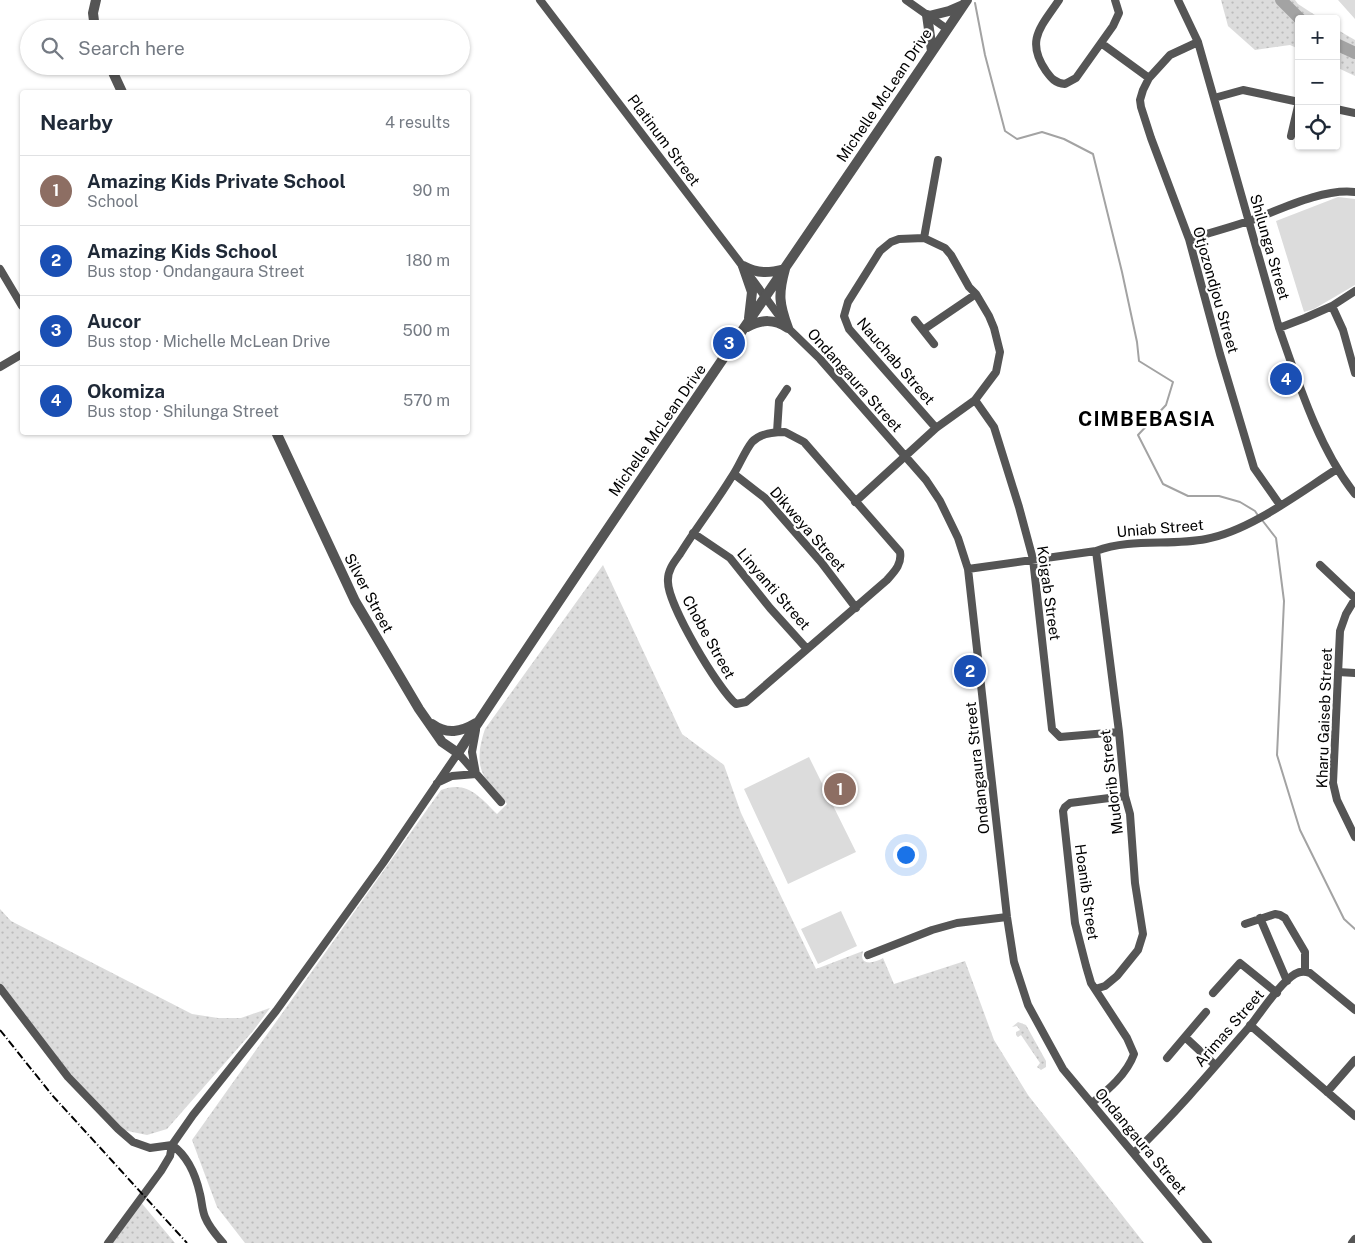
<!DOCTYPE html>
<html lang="en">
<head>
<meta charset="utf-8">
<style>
  body { margin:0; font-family:"Public Sans",sans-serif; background:#f6f6f7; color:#1f2937 }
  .controls { position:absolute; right:15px; top:15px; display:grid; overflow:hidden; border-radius:5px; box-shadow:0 1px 4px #0004 }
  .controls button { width:45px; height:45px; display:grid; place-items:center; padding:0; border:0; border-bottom:1px solid #e0e1e3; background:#fff; color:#1f2937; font:25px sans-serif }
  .you { position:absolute; left:905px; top:854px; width:18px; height:18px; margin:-12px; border:4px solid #fff; border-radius:50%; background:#1a73e8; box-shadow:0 0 0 8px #1a73e833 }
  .badge { display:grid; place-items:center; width:32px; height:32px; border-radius:50%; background:#000; color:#fff; font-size:16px; font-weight:700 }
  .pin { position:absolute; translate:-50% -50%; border:2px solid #fff; box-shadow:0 1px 5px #0006 }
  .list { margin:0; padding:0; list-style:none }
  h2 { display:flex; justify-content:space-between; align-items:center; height:65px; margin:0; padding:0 20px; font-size:21px }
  h2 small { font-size:16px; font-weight:400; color:#747a83 }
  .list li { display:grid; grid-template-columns:32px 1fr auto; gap:15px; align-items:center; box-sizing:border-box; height:70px; padding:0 20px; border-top:1px solid #e0e1e3 }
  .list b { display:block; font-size:19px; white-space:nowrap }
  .list p { margin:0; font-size:16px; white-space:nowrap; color:#747a83 }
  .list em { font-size:16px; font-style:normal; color:#747a83 }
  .icon { flex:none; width:28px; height:28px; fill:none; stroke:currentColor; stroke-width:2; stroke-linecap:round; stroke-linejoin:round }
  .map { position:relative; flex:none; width:1355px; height:1243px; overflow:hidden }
  .search { position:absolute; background:#fff; box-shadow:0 1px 4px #0004; left:20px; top:20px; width:450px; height:55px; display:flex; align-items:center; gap:12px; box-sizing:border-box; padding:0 18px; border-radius:28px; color:#747a83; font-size:19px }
  .panel { position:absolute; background:#fff; box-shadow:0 1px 4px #0004; left:20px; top:90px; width:450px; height:345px; border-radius:5px }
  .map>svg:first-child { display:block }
  .grass { fill:url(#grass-dots) }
  .green { fill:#dcdcdc }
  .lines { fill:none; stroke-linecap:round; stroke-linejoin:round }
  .stream { stroke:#a3a3a3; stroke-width:2 }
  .river { stroke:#a3a3a3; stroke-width:12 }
  .minor { stroke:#555; stroke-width:8 }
  .tertiary { stroke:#555; stroke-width:10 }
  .rail { stroke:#000; stroke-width:2; stroke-dasharray:8 2.5 1 2.5; stroke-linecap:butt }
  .labels { text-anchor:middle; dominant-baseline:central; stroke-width:4.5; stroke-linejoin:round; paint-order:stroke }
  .street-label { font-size:15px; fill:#000; stroke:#fff }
  .district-label { font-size:20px; font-weight:bold; letter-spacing:1px; fill:#000; stroke:#fff }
</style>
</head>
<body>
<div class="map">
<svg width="1355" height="1243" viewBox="0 0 1355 1243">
  <defs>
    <pattern id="grass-dots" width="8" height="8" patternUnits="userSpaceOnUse" patternTransform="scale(1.25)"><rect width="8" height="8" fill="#dcdcdc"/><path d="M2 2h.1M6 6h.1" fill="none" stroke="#bbb" stroke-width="1.8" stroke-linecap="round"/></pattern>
  </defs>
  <rect width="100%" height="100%" fill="#fff"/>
  <path class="grass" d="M1221,0h74l3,4 23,15h-22v30l-9,-4 -35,5 -27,-24z
    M1336,29l19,11v36l-19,-9z
    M603,565l79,169 42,31 17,48 75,156 47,-18c-5,16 12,12 20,7l11,26 71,-23 29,79 34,55 116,148h-899l-28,-36 -25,-67 249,-350c26,-10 39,7 56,24l10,-10c-6,-9 -18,-18 -23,-28 -8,-15 -4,-32 1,-47z
    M0,909l11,12 181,93 26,4h23l29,-10 -17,23 -86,98 -20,6 -29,-6 -50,-52 -68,-89z
    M1018,1022l8,3 20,36v6l-5,3 -4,-3 3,-4 -19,-28 -3,2 -2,-2v-3l4,-2 -3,-4 -5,1z
    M139,1200l36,43h-67z"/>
  <path class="green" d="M1338,0h17v19z
    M1338,197l17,2v86l-41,24 -10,3 -28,-91z
    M809,757l47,95 -68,32 -44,-95z
    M841,911l16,35 -39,18 -17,-35z"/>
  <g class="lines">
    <path class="stream" d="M975,3l10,52 20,76 12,8 25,-7 22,7 29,15 29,118 15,70 2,19 34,21 -7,23 -28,30 25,49 25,12h31l21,6 15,9 4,6
      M1262,520l14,18 8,63 -7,154 23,75 44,89 11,10"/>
    <path class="river" d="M1281,0l19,19
      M1336,44l19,9"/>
    <path class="minor" d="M540,0l198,260 50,68 32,31 106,121 14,21 18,37 10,31 39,348 7,45 14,43 35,64 145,174
      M906,0l41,29
      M1059,0c-18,27 -34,40 -13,71 5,7 9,12 19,13l11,-6 37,-52 6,-13 -4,-13
      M1178,0l20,42 81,286c19,54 40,121 76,166
      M1198,42l-28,13 -21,23 -6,12 -3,10 1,7 10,31 38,101 31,115 34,114 26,37
      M1101,43l48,35
      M1214,98l29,-8 56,12
      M1336,109l19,4
      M1291,136l8,-34
      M924,238l14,-78
      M1189,239c21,-6 42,-12 63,-19 29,-11 72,-32 103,-28
      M0,269l22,37
      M1332,306l11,24 12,43
      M915,320l19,24
      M1279,328l26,-10 27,-12 23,-15
      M923,330l53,-36
      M0,367l22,-13
      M975,400l19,27 25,80 14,52 19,170 8,8 59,-5
      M777,432l2,-31 8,-12
      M785,432l19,10 96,110c2,12 -5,19 -13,28l-141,122 -10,2c-18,-15 -68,-99 -68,-122 -1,-11 6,-20 12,-28 16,-26 35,-50 51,-76 8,-11 13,-26 21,-36 8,-9 22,-10 33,-10z
      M734,474l31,24 56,64 35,46
      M855,502l81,-74 39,-28 21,-28 4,-20 -6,-24 -5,-12 -13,-22 -7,-7 -18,-32 -6,-7 -21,-10 -25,1 -8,3 -11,9 -32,51 -4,14 5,13 87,99
      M693,533l37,25 40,50 37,41
      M1320,565l35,33
      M968,569l128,-18c35,-13 74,-5 110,-12 44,-8 93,-46 131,-70
      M1355,599l-9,15 -6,17 -7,152 4,17 18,37
      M1338,672l17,1
      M437,783l15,-7 24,-2 -4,-22 4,-22
      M1260,918l27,63
      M1245,924l30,-10 5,1 5,3 20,34v19
      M868,955l64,-25 25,-7 50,-6
      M0,988l68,89 50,52 15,13 17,6 22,-3c17,12 24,31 28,49 2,8 2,16 5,23 4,10 11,18 18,26
      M1095,989l10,-3 12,-10 21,-26 5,-16 -8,-51 -5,-69 -5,-18 -6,-64 -23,-181
      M1213,993l27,-30 37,30
      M1250,1025l105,91
      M1185,1037l30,28
      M1167,1058l39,-46
      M1327,1092l28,-32
      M1092,1103c16,-13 35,-29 42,-49l-7,-16 -36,-55 -5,-17 -11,-43 -12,-112 2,-4 5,-4 55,-7
      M1134,1153c41,-39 79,-84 116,-127 12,-15 30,-43 45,-52 5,-3 10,-3 15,-1l45,37
      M108,1243l53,-72 9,-15 2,-11 21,-30 83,-104 107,-148 75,-110 43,49
      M1352,1243l3,-4"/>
    <path class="tertiary" d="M927,15l5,36
      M929,16l20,-5 14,-6
      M95,29l-2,-16 3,-13
      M110,66l12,26
      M743,266c15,8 26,7 42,3 -7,25 -6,35 3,59
      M743,266l9,26 -3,26
      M747,327c15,-8 27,-8 41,1
      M276,432l79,169 64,108 23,33 16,11c166,-253 340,-502 509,-753
      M432,724c15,11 29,8 44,-1"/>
    <path class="rail" d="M0,1030l52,65 135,148"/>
  </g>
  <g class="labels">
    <g class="street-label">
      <text transform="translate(884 95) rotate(-56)">Michelle McLean Drive</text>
      <text transform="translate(664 140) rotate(53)">Platinum Street</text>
      <text transform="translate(1270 247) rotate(74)">Shilunga Street</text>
      <text transform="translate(1216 290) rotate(74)">Otjozondjou Street</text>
      <text transform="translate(896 361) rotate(49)">Nauchab Street</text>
      <text transform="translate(855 380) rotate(48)">Ondangaura Street</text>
      <text transform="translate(657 430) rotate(-55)">Michelle McLean Drive</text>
      <text transform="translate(1160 528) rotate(-5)">Uniab Street</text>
      <text transform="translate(808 529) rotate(49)">Dikweya Street</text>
      <text transform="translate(774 589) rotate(49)">Linyanti Street</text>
      <text transform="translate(369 593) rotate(62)">Silver Street</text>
      <text transform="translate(1049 593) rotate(82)">Koigab Street</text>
      <text transform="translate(709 637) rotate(61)">Chobe Street</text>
      <text transform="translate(1324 718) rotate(-88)">Kharu Gaiseb Street</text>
      <text transform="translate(977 768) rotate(-96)">Ondangaura Street</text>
      <text transform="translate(1111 782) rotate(-97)">Mudorib Street</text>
      <text transform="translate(1087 892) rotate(82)">Hoanib Street</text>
      <text transform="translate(1229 1028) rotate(-49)">Arimas Street</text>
      <text transform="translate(1141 1141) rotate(50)">Ondangaura Street</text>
    </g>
    <g class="district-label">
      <text x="1147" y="419">CIMBEBASIA</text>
    </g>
  </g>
</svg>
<div class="controls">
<button>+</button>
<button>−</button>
<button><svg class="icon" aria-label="locate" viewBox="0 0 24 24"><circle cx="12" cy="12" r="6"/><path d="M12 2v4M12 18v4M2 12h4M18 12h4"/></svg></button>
</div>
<div class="you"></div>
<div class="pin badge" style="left:840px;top:789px;background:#8d6e63">1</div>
<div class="pin badge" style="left:970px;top:671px;background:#1a4fb4">2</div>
<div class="pin badge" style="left:729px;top:343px;background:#1a4fb4">3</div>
<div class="pin badge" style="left:1286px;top:379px;background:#1a4fb4">4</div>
<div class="search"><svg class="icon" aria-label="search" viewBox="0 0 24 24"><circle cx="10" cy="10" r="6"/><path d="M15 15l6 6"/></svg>Search here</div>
<section class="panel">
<h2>Nearby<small>4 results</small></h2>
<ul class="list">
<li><span class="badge" style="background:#8d6e63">1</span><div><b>Amazing Kids Private School</b><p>School</p></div><em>90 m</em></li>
<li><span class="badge" style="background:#1a4fb4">2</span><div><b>Amazing Kids School</b><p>Bus stop · Ondangaura Street</p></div><em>180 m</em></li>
<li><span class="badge" style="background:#1a4fb4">3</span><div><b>Aucor</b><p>Bus stop · Michelle McLean Drive</p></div><em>500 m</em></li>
<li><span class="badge" style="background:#1a4fb4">4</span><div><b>Okomiza</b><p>Bus stop · Shilunga Street</p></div><em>570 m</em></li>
</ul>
</section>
</div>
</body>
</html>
